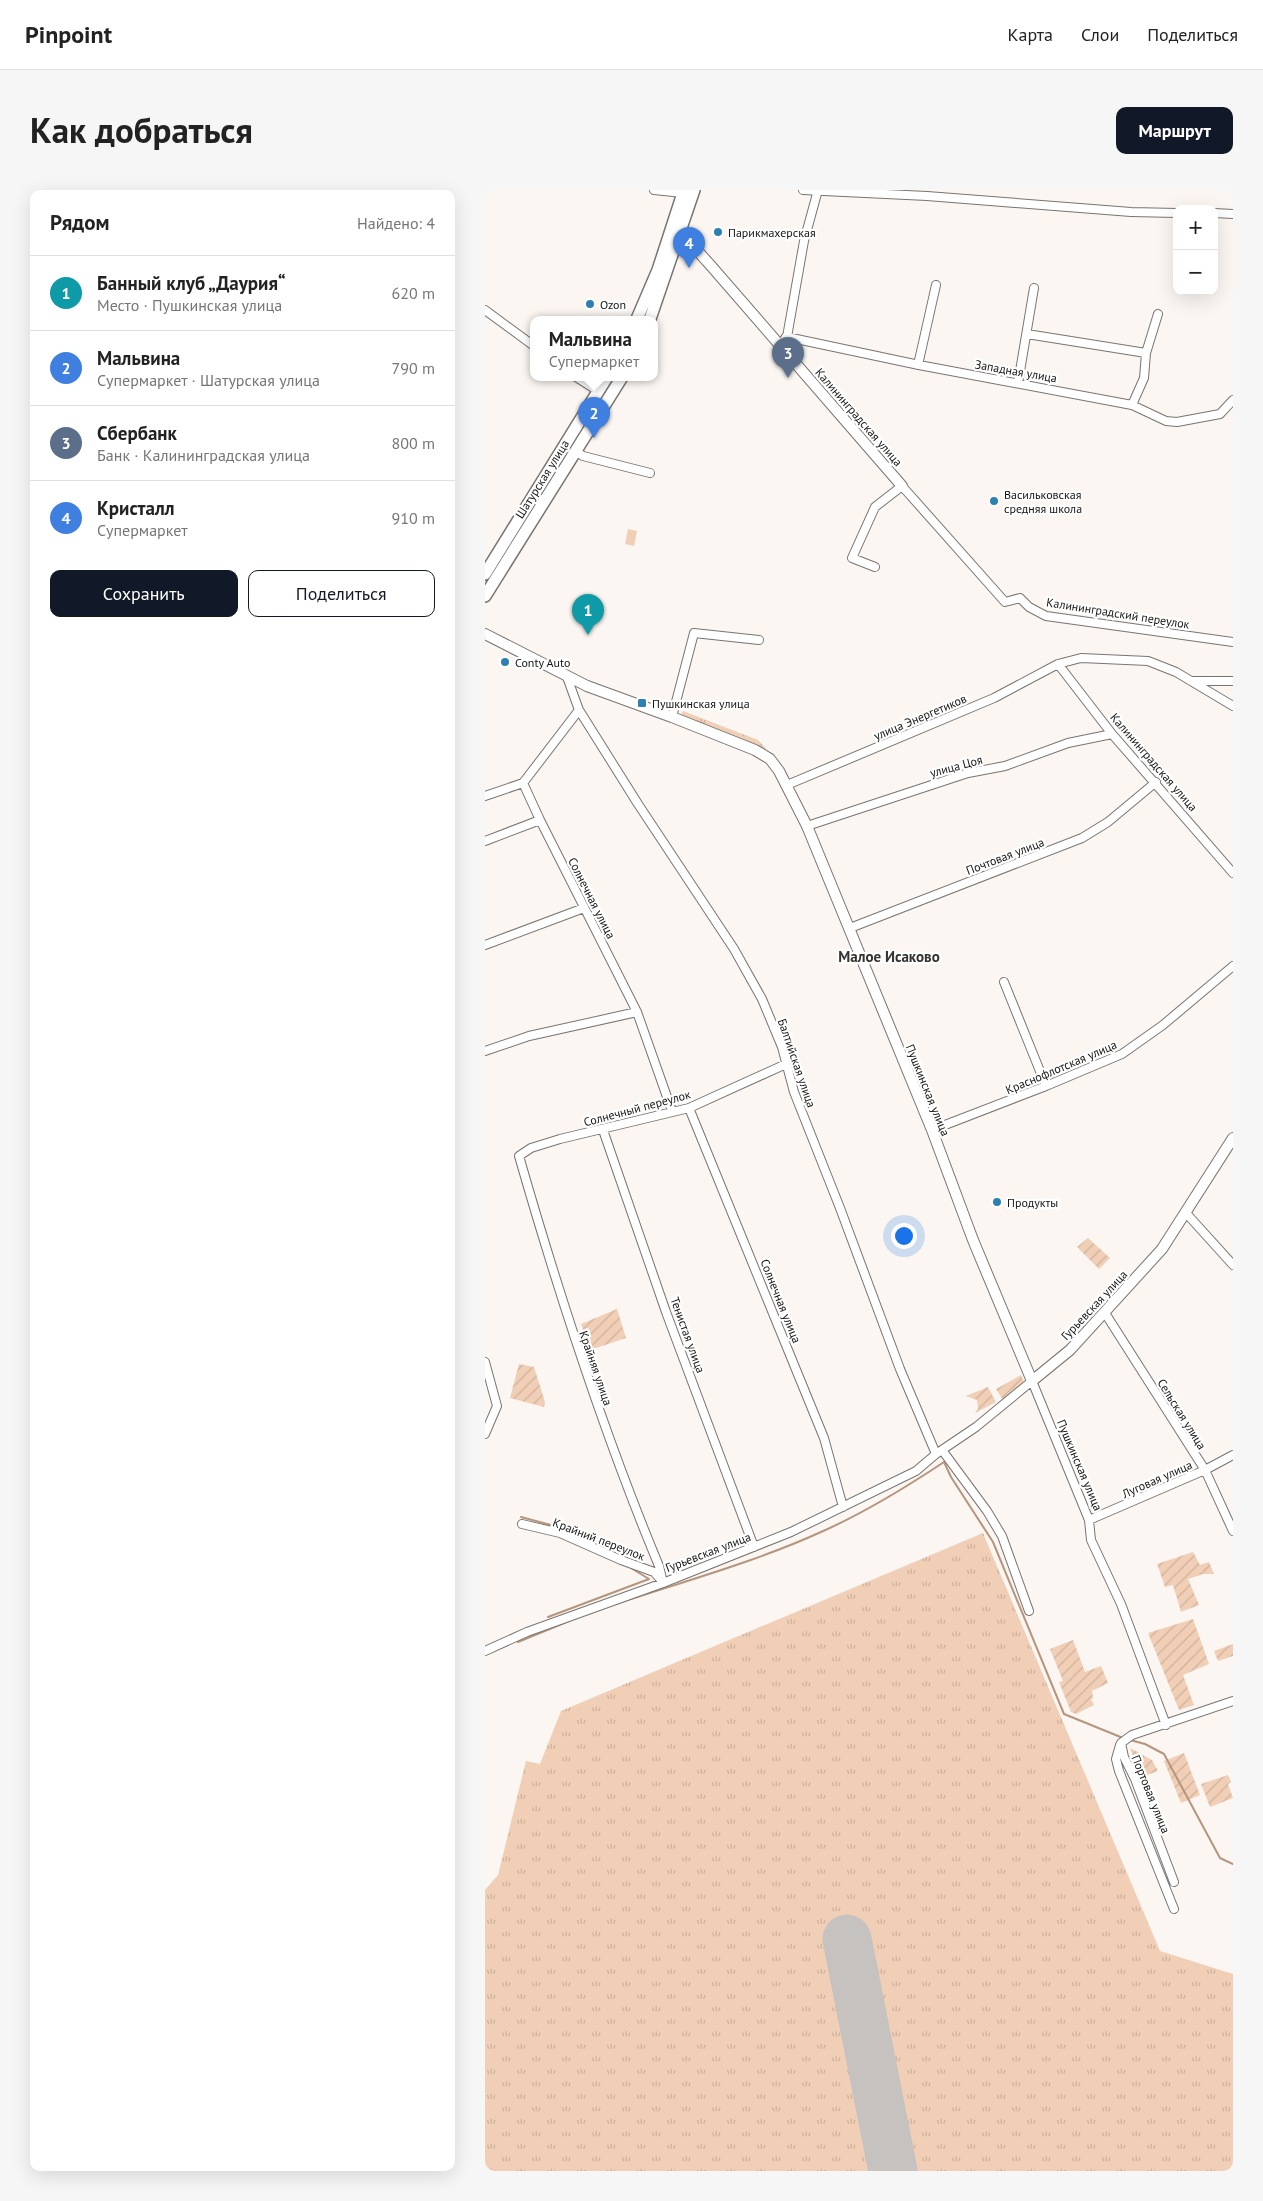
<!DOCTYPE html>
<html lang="ru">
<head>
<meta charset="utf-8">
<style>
  body { margin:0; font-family:"PT Sans",sans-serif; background:#f6f6f6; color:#222 }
  .controls { position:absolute; right:15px; top:15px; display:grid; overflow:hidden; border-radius:10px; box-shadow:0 5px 20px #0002 }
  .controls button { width:45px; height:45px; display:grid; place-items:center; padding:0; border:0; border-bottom:1px solid #e0e0e0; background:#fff; color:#222; font:25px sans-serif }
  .you { position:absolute; left:418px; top:1045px; width:18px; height:18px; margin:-12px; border:4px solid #fff; border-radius:50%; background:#1a73e8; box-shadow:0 0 0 8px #1a73e833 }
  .badge { display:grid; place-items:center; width:32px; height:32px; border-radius:50%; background:#111827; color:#fff; font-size:16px; font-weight:700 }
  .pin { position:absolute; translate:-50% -41px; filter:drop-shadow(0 1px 2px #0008) }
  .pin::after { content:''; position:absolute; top:26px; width:18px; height:15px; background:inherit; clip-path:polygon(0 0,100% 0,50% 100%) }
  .popup { position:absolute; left:45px; top:126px; width:128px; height:65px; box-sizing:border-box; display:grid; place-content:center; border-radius:10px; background:#fff; filter:drop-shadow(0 1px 4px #0005); font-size:16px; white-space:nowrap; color:#767676 }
  .popup b { font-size:19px; color:#222 }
  .popup::after { content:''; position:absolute; left:50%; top:100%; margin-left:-10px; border:10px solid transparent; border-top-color:#fff }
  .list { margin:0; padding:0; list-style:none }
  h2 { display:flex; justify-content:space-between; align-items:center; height:65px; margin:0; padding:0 20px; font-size:21px }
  h2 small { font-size:16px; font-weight:400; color:#767676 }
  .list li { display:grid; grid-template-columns:32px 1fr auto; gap:15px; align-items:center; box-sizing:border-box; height:75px; padding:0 20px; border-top:1px solid #e0e0e0 }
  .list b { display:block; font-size:19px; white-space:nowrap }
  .list p { margin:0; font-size:16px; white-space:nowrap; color:#767676 }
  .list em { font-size:16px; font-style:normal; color:#767676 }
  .actions { display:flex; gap:10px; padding:15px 20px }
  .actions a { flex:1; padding:11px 0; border:1px solid #111827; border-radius:10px; text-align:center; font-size:18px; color:#111827 }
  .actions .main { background:#111827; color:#fff }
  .map { position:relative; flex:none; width:748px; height:1981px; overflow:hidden; border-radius:10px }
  header { display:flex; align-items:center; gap:30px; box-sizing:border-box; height:70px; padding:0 25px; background:#fff; border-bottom:1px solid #e0e0e0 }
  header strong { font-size:24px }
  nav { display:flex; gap:28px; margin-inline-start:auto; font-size:18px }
  .intro { display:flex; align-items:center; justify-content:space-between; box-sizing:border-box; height:120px; padding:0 30px }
  h1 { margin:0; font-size:35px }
  .button { padding:12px 22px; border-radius:10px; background:#111827; color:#fff; font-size:18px; font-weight:700 }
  main { display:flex; gap:30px; padding:0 30px }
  aside { flex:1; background:#fff; border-radius:10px; box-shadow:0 5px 20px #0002 }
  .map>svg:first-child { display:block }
  .grass { fill:url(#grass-tufts) }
  .garden { fill:url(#garden-furrows) }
  .pitch { fill:#f1cfb6 }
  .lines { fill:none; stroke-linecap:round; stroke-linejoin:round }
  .stream { stroke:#b5957d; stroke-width:2 }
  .runway { stroke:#c6c2bf; stroke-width:49 }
  .street-casing { stroke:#797471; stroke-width:10 }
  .secondary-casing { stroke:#797471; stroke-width:12 }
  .primary-casing { stroke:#797471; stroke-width:14 }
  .street { stroke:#fff; stroke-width:8 }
  .secondary { stroke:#fff; stroke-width:10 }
  .primary { stroke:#fff; stroke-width:11 }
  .poi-dot { fill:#2d81b1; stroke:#fff; stroke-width:2 }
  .labels { text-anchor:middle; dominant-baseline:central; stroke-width:4.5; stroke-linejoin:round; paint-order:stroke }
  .poi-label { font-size:12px; fill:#161513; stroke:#fff; text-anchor:start }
  .street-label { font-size:12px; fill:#161513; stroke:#fff }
  .quarter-label { font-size:15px; font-weight:bold; fill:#36322f; stroke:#fff }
</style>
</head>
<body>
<header>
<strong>Pinpoint</strong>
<nav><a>Карта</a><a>Слои</a><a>Поделиться</a></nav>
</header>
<div class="intro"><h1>Как добраться</h1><a class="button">Маршрут</a></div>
<main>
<aside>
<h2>Рядом<small>Найдено: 4</small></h2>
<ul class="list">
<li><span class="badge" style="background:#0f9aa8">1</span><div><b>Банный клуб „Даурия“</b><p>Место · Пушкинская улица</p></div><em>620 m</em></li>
<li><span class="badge" style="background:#3f7fe0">2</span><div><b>Мальвина</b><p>Супермаркет · Шатурская улица</p></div><em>790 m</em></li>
<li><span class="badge" style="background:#5c6f8a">3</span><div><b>Сбербанк</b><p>Банк · Калининградская улица</p></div><em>800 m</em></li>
<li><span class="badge" style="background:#3f7fe0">4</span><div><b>Кристалл</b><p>Супермаркет</p></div><em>910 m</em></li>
</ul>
<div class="actions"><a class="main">Сохранить</a><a>Поделиться</a></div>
</aside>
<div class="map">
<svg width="748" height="1981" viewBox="0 0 748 1981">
  <defs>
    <pattern id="grass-tufts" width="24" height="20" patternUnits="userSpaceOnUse" patternTransform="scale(1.25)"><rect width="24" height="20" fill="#f1cfb6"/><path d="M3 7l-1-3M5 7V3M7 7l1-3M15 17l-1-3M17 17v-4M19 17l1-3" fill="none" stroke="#ceb19c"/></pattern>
    <pattern id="garden-furrows" width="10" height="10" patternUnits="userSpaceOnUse" patternTransform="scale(1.25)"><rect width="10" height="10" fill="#f1cfb6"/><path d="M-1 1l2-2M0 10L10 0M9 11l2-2" fill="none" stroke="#ceb19c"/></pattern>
  </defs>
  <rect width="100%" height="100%" fill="#fbf6f2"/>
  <path class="grass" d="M198,521l75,29 10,11 -87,-36z
    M498,1343l177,418 73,23v197h-334l-45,-236 -13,3 45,233h-401v-281l13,-15 28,-114 14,3 21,-53z"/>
  <path class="garden" d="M603,1048l22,20 -11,11 -22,-22z
    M132,1119l9,29 -36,12 -9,-26z
    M34,1174l15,3 11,35 -1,5 -34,-9z
    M536,1185l3,7 -21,18 -7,-11z
    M503,1197l8,15 -21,11 3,-4 -1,-9 -11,-4z
    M708,1362l7,13 9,-3 5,12h-11l-15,5 11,26 -18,7 -8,-27 -8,2 -8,-23z
    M708,1429l16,45 -26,11 11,30 -15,5 -31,-77z
    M588,1450l12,32 16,-6 7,17 -16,8 1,7 -2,1 3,6 -18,9 -5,-2 -12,-30 4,-1 -13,-32z
    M748,1454v12l-15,5 -4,-10z
    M645,1558l22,12 6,11 -17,6z
    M699,1563l16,42 -19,8 -17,-42z
    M743,1585l3,7 -3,2 5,14 -23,9 -9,-23z"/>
  <path class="pitch" d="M143,339l9,2 -3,15 -9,-2z"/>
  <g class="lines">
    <path class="stream" d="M36,1327l41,11 38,19
      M131,1414c69,-23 139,-42 205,-72 43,-19 84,-44 123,-70l7,15 42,65 71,172 59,24
      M63,1427l101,-38 -18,-11
      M33,1452l51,-21
      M645,1550l15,4 19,10 56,104 13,6"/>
    <path class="runway" d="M362,1749l46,232"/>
    <defs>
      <path id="street" d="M169,0l29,3
        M318,0l124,6 204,16 46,1
        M333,0l-14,51 -17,96 132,28 213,40 34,16 11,1 43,-8 13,-14
        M729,23l19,1
        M0,120l49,36
        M542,144l119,19
        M433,175l18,-80
        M91,187l22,14
        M533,193l16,-95
        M647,215l12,-27 2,-25 12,-39
        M90,261l8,5 67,17
        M390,377l-23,-9 23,-51 27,-21 103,116 15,-4 9,9 17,9 187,26
        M573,474l54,70 121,139
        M706,491h42
        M94,520l-56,73 17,37 97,192 35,99
        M187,527l22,-84 65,7
        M302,595l207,-87 64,-34 23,-6 67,3 28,11 57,34
        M0,606l38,-13
        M322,636l161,-53 37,-7 63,-23 44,-9
        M0,651l55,-21
        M365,738l232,-90 26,-16 48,-40
        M0,755l99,-37
        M519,792l42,104
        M0,861l44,-15 108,-24
        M204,918l135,330 19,69
        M118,940l63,182 88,235
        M447,940l114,-44 76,-32 41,-29 70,-59
        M701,1023l47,52
        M620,1123l100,157 28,61
        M0,1172l12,44 -12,28
        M457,1260l45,61 15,25 27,75
        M451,1264l40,-27 56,-46 57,139 2,20 30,64 45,121
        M604,1330l116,-50 28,-15
        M37,1334l38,9 61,27 33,12 8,9
        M178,1393l-4,-17c-56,-134 -100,-271 -140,-410l12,-8 29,-9 129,-31 97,-44
        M0,1461l42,-19 136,-49 128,-51 125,-61 20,-17 -36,-85 -60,-161 -46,-116 -12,-45 -20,-48 -28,-50 -96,-145 -59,-94 -12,-33
        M635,1555l-4,14 3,12 55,138
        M689,1692l-39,-103 -11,-22 -3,-14 11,-8 101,-34"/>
      <path id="secondary" d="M186,41l15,7 26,29 190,219
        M296,157l6,-10
        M0,444l102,52 85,31 83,33 15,9 9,12 28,55 125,304 41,110 59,141 38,-31 92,-101 71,-111"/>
      <path id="primary" d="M152,129l21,-49 26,-80
        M165,129l44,-129
        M0,384l122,-197
        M0,406l137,-219"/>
    </defs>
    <use href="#street" class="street-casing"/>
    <use href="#secondary" class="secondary-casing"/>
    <use href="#primary" class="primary-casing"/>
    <use href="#street" class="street"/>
    <use href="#secondary" class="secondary"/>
    <use href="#primary" class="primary"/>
  </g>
  <g class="poi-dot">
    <circle cx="233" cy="42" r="5"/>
    <circle cx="105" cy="114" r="5"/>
    <circle cx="509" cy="311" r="5"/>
    <circle cx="20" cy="472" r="5"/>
    <rect x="152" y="508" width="10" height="10" rx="2.5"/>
    <circle cx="512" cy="1012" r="5"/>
  </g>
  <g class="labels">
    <g class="poi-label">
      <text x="243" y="42">Парикмахерская</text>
      <text x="115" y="114">Ozon</text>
      <text x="519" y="304">Васильковская<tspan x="519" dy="14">средняя школа</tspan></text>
      <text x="30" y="472">Conty Auto</text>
      <text x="167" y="513">Пушкинская улица</text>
      <text x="522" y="1012">Продукты</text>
    </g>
    <g class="street-label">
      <text transform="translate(531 181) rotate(10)">Западная улица</text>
      <text transform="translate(374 227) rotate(49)">Калининградская улица</text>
      <text transform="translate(57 289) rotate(-58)">Шатурская улица</text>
      <text transform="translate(633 423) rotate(9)">Калининградский переулок</text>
      <text transform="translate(435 527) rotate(-23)">улица Энергетиков</text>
      <text transform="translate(669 572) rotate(49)">Калининградская улица</text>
      <text transform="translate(471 576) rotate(-15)">улица Цоя</text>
      <text transform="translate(520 666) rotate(-21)">Почтовая улица</text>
      <text transform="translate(107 708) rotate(63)">Солнечная улица</text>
      <text transform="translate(312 873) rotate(71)">Балтийская улица</text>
      <text transform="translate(576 877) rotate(-23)">Краснофлотская улица</text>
      <text transform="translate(443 900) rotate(68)">Пушкинская улица</text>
      <text transform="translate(152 918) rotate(-15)">Солнечный переулок</text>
      <text transform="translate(296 1111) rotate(68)">Солнечная улица</text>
      <text transform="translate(609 1115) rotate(-47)">Гурьевская улица</text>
      <text transform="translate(203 1145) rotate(70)">Тенистая улица</text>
      <text transform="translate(111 1178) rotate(71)">Крайняя улица</text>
      <text transform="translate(697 1224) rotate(58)">Сельская улица</text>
      <text transform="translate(595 1275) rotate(67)">Пушкинская улица</text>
      <text transform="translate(672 1289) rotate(-24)">Луговая улица</text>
      <text transform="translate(114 1349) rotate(21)">Крайний переулок</text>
      <text transform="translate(223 1362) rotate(-21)">Гурьевская улица</text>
      <text transform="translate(666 1604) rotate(68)">Портовая улица</text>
    </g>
    <g class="quarter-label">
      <text x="404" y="766">Малое Исаково</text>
    </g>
  </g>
</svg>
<div class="controls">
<button>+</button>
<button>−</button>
</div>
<div class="you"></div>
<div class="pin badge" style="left:103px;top:445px;background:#0f9aa8">1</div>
<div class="pin badge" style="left:109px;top:248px;background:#3f7fe0">2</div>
<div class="popup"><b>Мальвина</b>Супермаркет</div>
<div class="pin badge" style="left:303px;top:188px;background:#5c6f8a">3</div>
<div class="pin badge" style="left:204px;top:78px;background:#3f7fe0">4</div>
</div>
</main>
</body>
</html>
